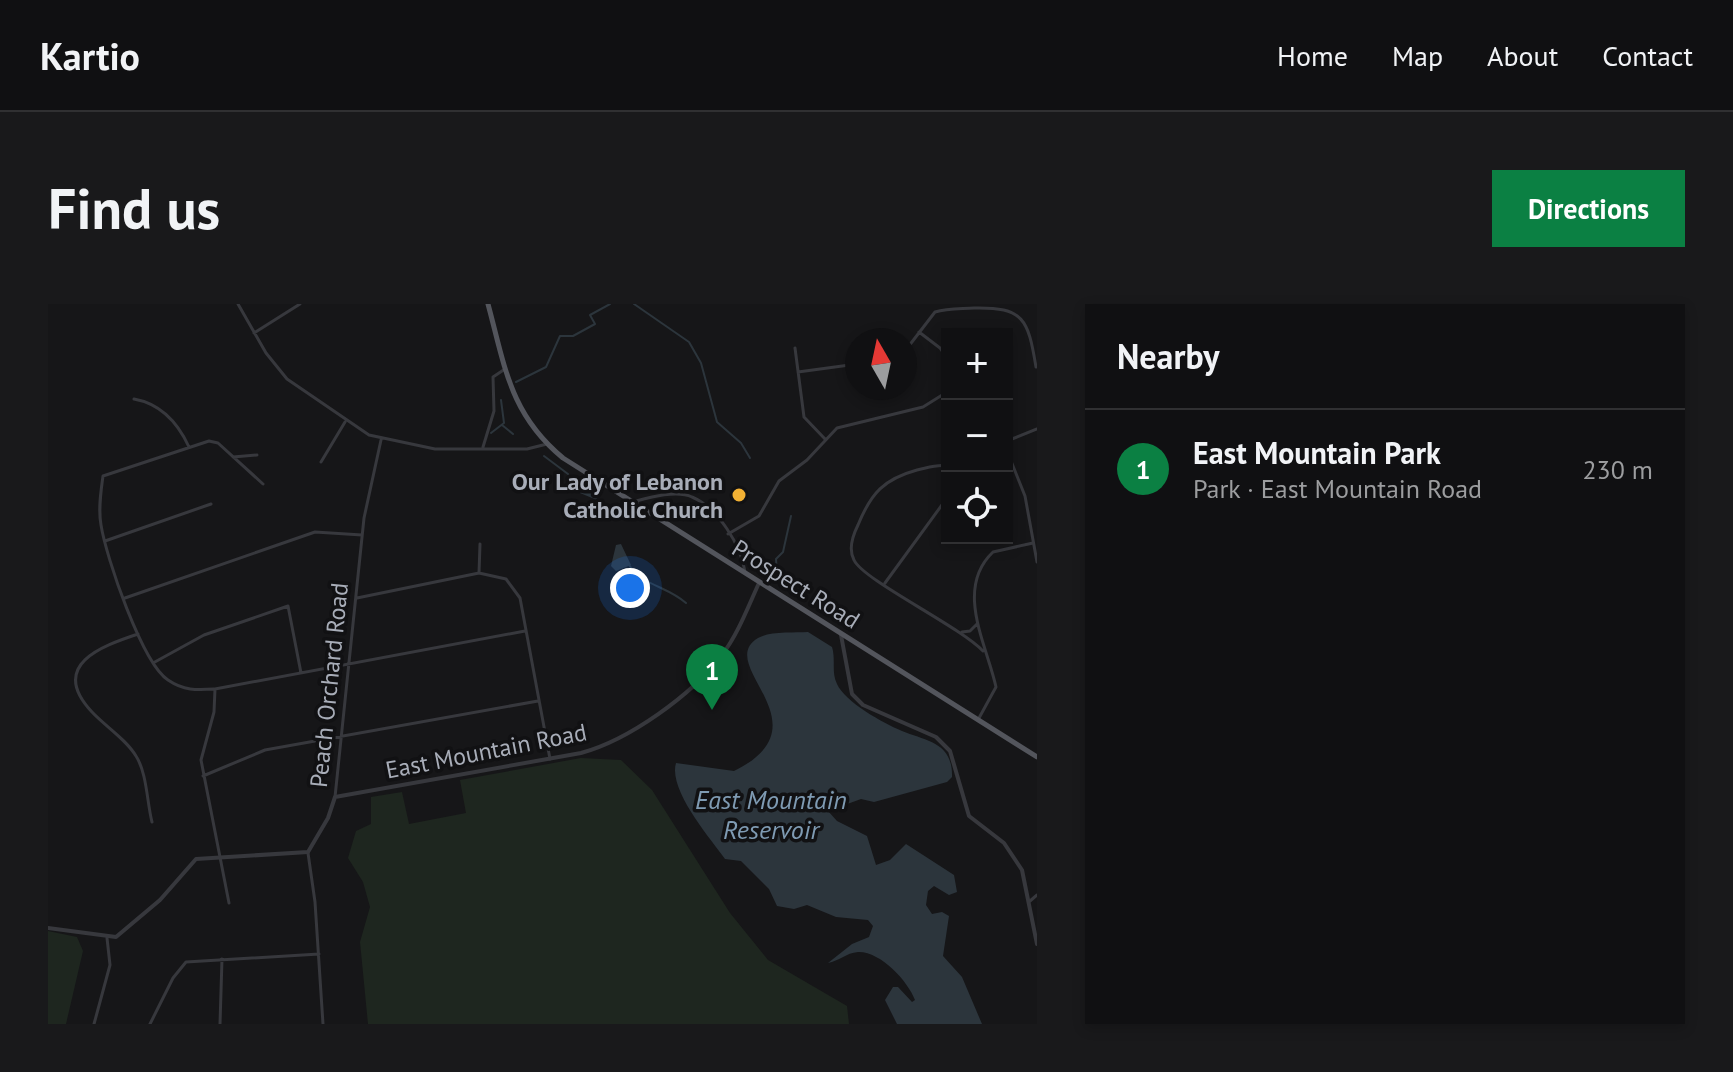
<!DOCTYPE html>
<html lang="en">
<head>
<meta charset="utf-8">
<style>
  body { margin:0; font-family:"PT Sans",sans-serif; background:#19191b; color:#f1f3f6 }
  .controls { position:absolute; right:24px; top:24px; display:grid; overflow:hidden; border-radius:0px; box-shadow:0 4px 12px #0003 }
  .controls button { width:72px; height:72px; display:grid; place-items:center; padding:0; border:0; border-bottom:2px solid #303032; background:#101012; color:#f1f3f6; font:40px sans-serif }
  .compass { position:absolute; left:797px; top:24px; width:72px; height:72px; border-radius:50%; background:#101012; box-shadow:0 4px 12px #0003; rotate:351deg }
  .you { position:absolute; left:582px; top:284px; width:28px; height:28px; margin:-20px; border:6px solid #fff; border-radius:50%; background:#1a73e8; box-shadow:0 0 0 12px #1a73e833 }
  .badge { display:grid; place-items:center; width:52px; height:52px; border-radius:50%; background:#0b8043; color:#fff; font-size:26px; font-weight:700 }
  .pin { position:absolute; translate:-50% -66px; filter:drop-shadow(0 2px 4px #0008) }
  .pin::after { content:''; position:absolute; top:42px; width:28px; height:24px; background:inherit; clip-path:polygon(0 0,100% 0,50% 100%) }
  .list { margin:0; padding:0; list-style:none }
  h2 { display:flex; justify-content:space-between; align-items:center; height:104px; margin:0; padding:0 32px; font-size:34px }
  h2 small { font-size:26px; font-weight:400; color:#9c9d9f }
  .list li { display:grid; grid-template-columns:52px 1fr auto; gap:24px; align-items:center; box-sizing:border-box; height:120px; padding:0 32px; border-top:2px solid #303032 }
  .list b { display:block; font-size:30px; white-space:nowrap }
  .list p { margin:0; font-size:26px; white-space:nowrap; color:#9c9d9f }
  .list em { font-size:26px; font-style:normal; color:#9c9d9f }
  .icon { flex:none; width:44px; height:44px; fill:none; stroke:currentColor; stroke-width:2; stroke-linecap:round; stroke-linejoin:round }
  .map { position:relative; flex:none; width:989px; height:720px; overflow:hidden; border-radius:0px }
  header { display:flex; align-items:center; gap:48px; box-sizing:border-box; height:112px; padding:0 40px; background:#101012; border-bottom:2px solid #303032 }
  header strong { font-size:38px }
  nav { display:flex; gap:44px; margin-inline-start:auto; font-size:28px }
  .intro { display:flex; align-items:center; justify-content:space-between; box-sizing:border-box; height:192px; padding:0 48px }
  h1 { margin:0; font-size:56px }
  .button { padding:20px 36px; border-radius:0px; background:#0b8043; color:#fff; font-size:28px; font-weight:700 }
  main { display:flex; gap:48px; padding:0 48px }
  aside { flex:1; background:#101012; border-radius:0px; box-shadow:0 4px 12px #0003 }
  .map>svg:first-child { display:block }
  .green { fill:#1e261f }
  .water { fill:#2c353c }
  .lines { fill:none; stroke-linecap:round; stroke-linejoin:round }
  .stream { stroke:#2c353c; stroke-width:2 }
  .minor { stroke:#37383d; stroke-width:3 }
  .tertiary { stroke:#37383d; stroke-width:4 }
  .primary { stroke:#53555c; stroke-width:5 }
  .poi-dot { fill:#f2b134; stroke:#111113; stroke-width:3 }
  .labels { text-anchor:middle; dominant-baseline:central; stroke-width:7; stroke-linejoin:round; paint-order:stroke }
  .poi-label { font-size:24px; font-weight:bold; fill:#a8adb8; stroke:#111113; text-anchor:end }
  .street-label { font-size:24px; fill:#a8adb8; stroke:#111113 }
  .water-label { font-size:26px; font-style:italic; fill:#7f9bb3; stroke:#111113 }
</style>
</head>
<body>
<header>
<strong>Kartio</strong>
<nav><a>Home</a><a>Map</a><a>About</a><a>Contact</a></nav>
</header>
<div class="intro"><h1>Find us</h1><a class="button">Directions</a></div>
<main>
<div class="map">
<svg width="989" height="720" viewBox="0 0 989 720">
  <rect width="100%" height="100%" fill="#161618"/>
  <path class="green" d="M533,454l40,2 31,30 78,123 38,47 79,46 2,18h-481l-8,-82 10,-35 -7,-25 -15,-24 8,-27 15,-7v-27l31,-5 7,32 57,-11 -6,-33z
    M0,627l29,6 6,14 -17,73h-18z"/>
  <path class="water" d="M526,174c12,0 25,9 23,22l-17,-7z
    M573,240l10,21 -15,6 -5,-5 5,-21z
    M760,328l24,15c4,13 -1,25 5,37 8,18 46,39 65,47 24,10 51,11 50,46l-5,5 -73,20 -13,-3 -33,12 9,10 30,15 9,29 14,-5 16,-16 48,31 3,17 -8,3 -15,-9 -6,5 -2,14 6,9 10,-2 7,4 -6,40 19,21 20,47h-85l-12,-24 8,-13h5l14,15 3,-2c-7,-19 -35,-49 -57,-48 -12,1 -19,9 -30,11l24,-19 17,-7 4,-11 -5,-6 -32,-3 -29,-12 -13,4 -17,-3 -8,-17 -28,-28 -16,-2c-15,-21 -57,-69 -49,-96l58,8c95,-47 -21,-106 24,-133 12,-7 36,-5 50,-6z"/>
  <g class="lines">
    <path class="stream" d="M586,0l55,38 12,21 16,59 24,21 9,15
      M468,78l30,-15 14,-31h13l22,-12 -5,-9 20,-11
      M454,121l11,9
      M443,129l13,-10 -3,-23
      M496,152l24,18
      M581,261c14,21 38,21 57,38
      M729,270l-1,-15 7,-7 8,-36"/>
    <path class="minor" d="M190,0l28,49 21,26 82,56 66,14h92l20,-5
      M871,28l21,16 7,10
      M206,29l46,-29
      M747,44l9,69 21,22
      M857,47l30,-39c13,-4 26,-3 39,-4 50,-1 54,11 62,59
      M750,68l59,-8
      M86,95c28,5 44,24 55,48
      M959,137l30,-12
      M435,143l11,-36 -1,-34 12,-8
      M959,147l18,45 12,66
      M185,153l24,-2
      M273,158l24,-40
      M899,162c-10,-2 -20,2 -30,4 -33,9 -46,23 -59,55 -5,10 -10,24 -4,35 9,20 105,66 129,91
      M215,180l-45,-41 -9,-2 -106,35c-2,15 -5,33 -2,49 5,32 41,138 67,155 16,11 29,10 47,9l310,-58
      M588,197c15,-4 41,-11 56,-4 26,11 49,48 53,75
      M680,230l31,-18 20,-35 28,-21 30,-32 86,-21 24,-15
      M57,237l106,-37
      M431,269l1,-29
      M837,279l62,-85
      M77,294l190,-66 47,3
      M309,294l122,-25 27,6 14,19 30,161
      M914,328l8,-1 7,-7
      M90,330c-36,12 -90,31 -46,78 14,15 34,27 44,44 11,17 11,47 16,66
      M105,359l51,-28 84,-29 13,67
      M167,385l-1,23 -13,48 28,143
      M931,414l17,-31c-9,-42 -42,-98 -3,-135l40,-9
      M155,472l62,-26 273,-49
      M287,493l29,-279 17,-78
      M260,549l7,49 8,122
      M982,597l7,-6
      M46,720l16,-59 -3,-27
      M102,720l23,-46 13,-16 133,-8
      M172,720l2,-65"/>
    <path class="tertiary" d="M793,331l11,59 11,11 73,32 14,14 19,65 35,27 18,27 15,74
      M0,624l68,9 44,-37 36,-41 112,-7 20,-34 7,-21 246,-44c48,-13 111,-58 141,-98 16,-21 26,-48 37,-72"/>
    <path class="primary" d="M440,0c17,63 22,110 75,154l474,299"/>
  </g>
  <circle class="poi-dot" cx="691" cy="191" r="8"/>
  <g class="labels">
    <g class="poi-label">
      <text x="675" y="177">Our Lady of Lebanon<tspan x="675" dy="28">Catholic Church</tspan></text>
    </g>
    <g class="street-label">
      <text transform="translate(748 280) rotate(32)">Prospect Road</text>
      <text transform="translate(281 381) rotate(-84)">Peach Orchard Road</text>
      <text transform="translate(438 447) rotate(-11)">East Mountain Road</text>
    </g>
    <g class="water-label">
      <text x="723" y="495">East Mountain<tspan x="723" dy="30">Reservoir</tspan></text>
    </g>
  </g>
</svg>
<div class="controls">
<button>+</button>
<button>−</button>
<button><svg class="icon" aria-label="locate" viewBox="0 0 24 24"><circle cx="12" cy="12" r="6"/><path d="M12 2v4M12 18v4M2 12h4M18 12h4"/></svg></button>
</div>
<svg class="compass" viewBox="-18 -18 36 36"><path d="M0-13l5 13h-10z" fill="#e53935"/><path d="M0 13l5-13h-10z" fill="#9c9d9f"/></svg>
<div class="you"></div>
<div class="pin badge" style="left:664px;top:406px">1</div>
</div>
<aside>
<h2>Nearby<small></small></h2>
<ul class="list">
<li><span class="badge">1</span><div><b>East Mountain Park</b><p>Park · East Mountain Road</p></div><em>230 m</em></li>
</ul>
</aside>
</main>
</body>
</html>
